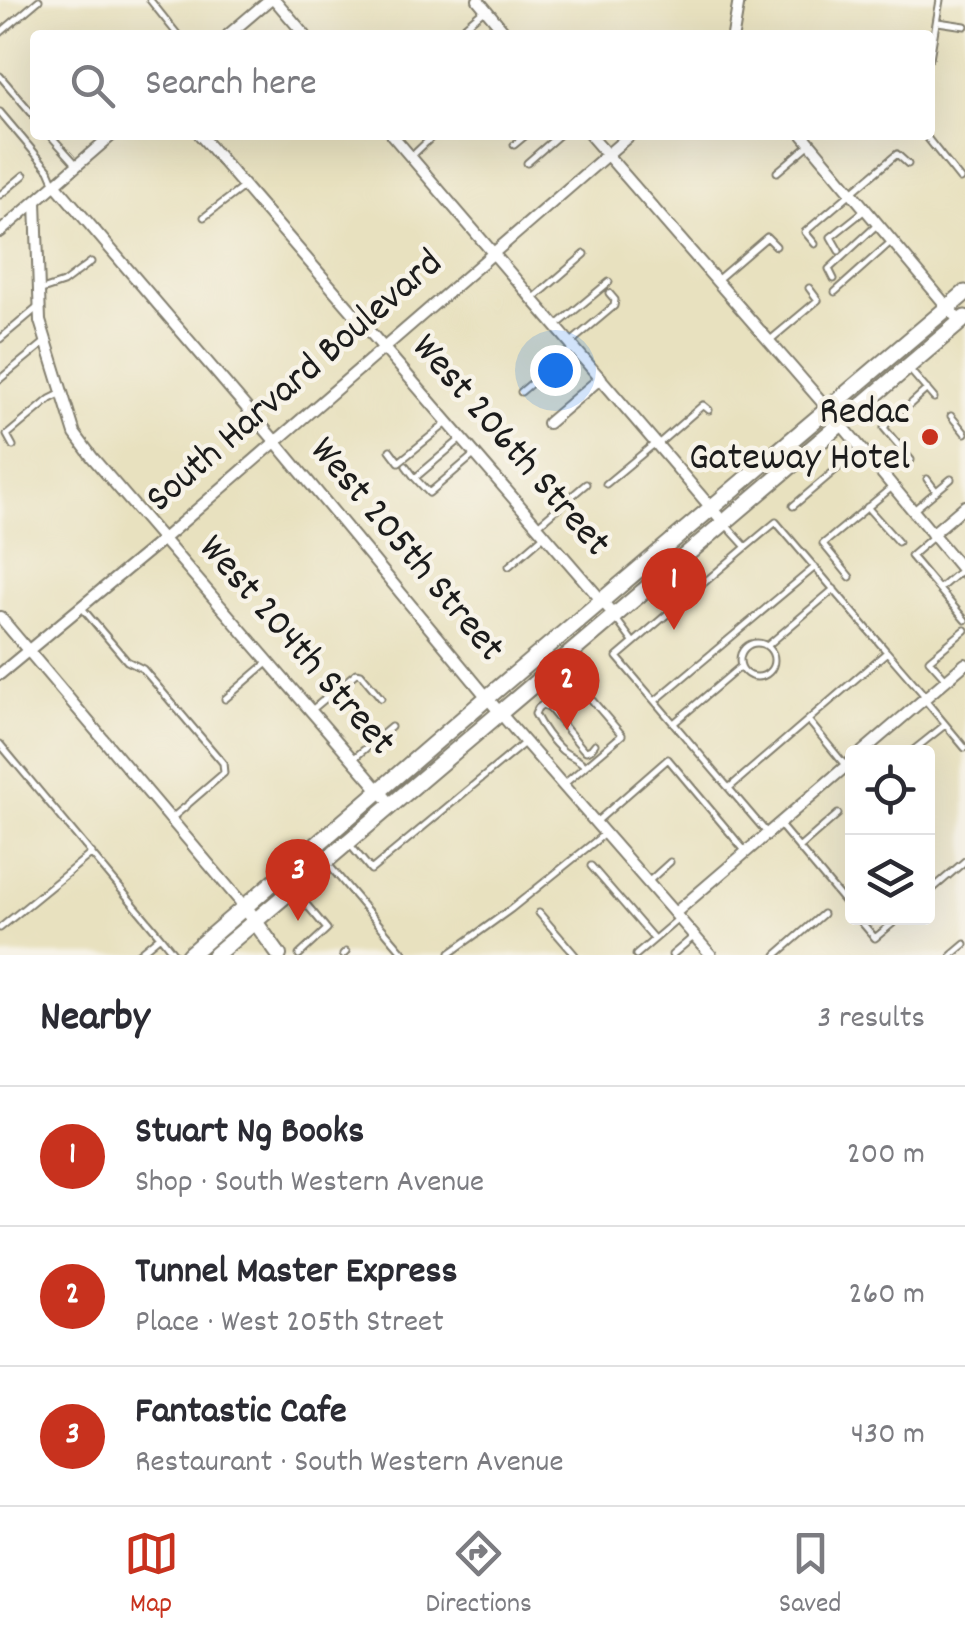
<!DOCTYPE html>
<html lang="en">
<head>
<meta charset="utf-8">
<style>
  body { margin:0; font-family:Dekko,sans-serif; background:#f2f2f3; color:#2b2b33 }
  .controls { position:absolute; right:30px; bottom:30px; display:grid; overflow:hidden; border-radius:10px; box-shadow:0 10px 40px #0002 }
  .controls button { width:90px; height:90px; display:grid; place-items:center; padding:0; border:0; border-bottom:2px solid #e1e1e2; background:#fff; color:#2b2b33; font:50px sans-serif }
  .you { position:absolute; left:555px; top:370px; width:35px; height:35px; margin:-25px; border:8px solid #fff; border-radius:50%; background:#1a73e8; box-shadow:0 0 0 15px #1a73e833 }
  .badge { display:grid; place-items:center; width:65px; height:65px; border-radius:50%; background:#c8321e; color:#fff; font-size:32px; font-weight:700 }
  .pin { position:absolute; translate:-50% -82px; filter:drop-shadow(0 2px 5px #0008) }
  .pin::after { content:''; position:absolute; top:52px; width:35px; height:30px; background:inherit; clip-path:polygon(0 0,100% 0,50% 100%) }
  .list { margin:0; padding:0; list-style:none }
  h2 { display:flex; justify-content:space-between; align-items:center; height:130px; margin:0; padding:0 40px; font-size:42px }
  h2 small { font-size:32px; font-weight:400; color:#7c7c81 }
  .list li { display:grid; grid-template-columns:65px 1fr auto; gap:30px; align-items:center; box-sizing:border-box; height:140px; padding:0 40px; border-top:2px solid #e1e1e2 }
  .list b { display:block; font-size:38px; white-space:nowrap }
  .list p { margin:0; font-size:32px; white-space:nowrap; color:#7c7c81 }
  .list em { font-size:32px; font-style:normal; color:#7c7c81 }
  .icon { flex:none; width:55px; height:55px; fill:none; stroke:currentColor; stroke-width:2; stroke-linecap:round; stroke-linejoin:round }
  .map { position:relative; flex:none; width:965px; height:955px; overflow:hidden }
  .search { position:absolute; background:#fff; box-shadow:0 10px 40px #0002; left:30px; right:30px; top:30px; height:110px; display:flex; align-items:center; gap:25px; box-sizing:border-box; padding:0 35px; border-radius:10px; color:#7c7c81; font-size:38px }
  .sheet { height:550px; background:#fff }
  nav { display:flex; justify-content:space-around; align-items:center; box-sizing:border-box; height:140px; border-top:2px solid #e1e1e2; background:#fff; font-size:28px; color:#7c7c81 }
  nav a { display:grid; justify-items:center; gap:5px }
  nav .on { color:#c8321e }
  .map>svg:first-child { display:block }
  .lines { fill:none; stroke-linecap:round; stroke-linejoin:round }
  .service-casing { stroke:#827e6e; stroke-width:9 }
  .minor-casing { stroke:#827e6e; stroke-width:14 }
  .secondary-casing { stroke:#827e6e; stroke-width:18 }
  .primary-casing { stroke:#827e6e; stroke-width:19 }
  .service { stroke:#fff; stroke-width:5 }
  .minor { stroke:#fff; stroke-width:10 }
  .secondary { stroke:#fff; stroke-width:14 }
  .primary { stroke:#fff; stroke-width:15 }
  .poi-dot { fill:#c8321e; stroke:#f7f3e8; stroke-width:4 }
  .labels { text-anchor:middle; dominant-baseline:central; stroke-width:9; stroke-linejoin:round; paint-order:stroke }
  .street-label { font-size:40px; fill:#1c1c1c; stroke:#f7f3e8 }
  .poi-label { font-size:40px; fill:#1c1c1c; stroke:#f7f3e8; text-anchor:end }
</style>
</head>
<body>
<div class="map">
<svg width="965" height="955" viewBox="0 0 965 955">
  <rect width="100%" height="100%" fill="#f7f3e8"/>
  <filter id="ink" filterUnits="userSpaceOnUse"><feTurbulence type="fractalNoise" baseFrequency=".01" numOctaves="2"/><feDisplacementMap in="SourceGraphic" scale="20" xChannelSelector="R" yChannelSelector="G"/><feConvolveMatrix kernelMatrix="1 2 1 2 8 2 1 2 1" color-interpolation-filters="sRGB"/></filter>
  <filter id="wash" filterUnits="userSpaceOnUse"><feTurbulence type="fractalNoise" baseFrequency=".0048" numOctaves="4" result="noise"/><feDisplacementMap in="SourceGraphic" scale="40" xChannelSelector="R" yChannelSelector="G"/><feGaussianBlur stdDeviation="2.25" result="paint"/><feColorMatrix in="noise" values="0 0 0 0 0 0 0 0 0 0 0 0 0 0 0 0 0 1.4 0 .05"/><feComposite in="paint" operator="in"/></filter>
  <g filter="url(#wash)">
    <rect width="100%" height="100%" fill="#e8e1bf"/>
  </g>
  <g filter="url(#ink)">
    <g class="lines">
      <defs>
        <path id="service" d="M150,0l28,35
          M938,22l27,4
          M0,33l39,-33
          M454,35l31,-26
          M930,58l10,-58
          M0,76l35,41
          M0,112l49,58 6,14
          M50,135l27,30
          M925,135l35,44
          M514,145l12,-10
          M413,155l21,-20
          M527,163l32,-28
          M777,172l33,-28
          M0,195l24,-20
          M204,217l38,-29
          M815,244l-10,-12 92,-78 11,10
          M839,251l-8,-14 34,-27
          M718,279l49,-42 9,9
          M834,279l-5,-10 49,-45
          M42,290l21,-7 28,-21
          M835,292l57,-51
          M533,299l52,-45
          M556,326l53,-44
          M0,339l37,-31
          M769,341l49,-41 -9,-12
          M570,343l44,-37 1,-6 -6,-7
          M910,370l24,28
          M0,379l44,-36
          M521,392l51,-43
          M905,409l22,-20
          M951,416l14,17
          M886,425l-2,3 27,32
          M657,445l46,-40 6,5
          M13,446l-6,-11 43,-36 12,-6
          M390,450l9,12 48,-39
          M406,466l9,12 47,-40
          M415,478l14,15 46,-39
          M927,479l9,12
          M606,484l47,-39
          M793,506l66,-56
          M867,507l31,35
          M915,509l36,-30
          M539,524l47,-40
          M727,526l19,21 -129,110 150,176
          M934,536l-23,20 54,64
          M746,547l30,-25 111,130
          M509,566l36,-31
          M850,577l-27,-33 68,-56
          M939,589l21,-18
          M82,608l45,53 16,8 80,94 1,10 -36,31
          M616,619l17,23
          M740 660a17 17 0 1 1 34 0a17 17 0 1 1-34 0Z
          M767,646l67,-57
          M560,663l62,72 -59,50
          M946,679l-17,-19 36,-30
          M225,699l42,-36
          M925,700l40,48
          M655,701l160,-134
          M313,709l43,-36 5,1 20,24
          M674,723l66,-56
          M0,744l160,192 -23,19
          M911,752l34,-27
          M353,759l38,-32
          M844,764l-36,-44 79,-68 38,44
          M585,766c-7,-8 -14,-9 -22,-15 -11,-9 -22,-25 -28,-37l3,-6 4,-3 7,3 34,41 3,2 5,-2 4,-5
          M729,788l79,-68
          M172,818l13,-11
          M596,822l72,-63 78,93
          M779,824l73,87
          M351,846l20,24 152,-126
          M799,848l39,-34
          M328,864l77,91
          M591,866l63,73
          M648,882l22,-20
          M296,892l31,37 -28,26
          M928,893l37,-32
          M539,913l36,42
          M858,918l17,20 24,-20
          M0,928l92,-75
          M160,936l15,19
          M450,953l61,-44 92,-74
          M343,955l3,-3
          M636,955l41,-35
          M672,955l20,-17
          M776,955l47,-41
          M952,955l13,-11"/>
        <path id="minor" d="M275,0l30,35
          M478,0l29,35
          M228,35l41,-35
          M733,35l6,-35
          M200,135l415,481
          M392,135l333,389
          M590,135l251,289 124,149
          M803,135l157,187
          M55,184l220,257 225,272 211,242
          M36,201l4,120 35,113 17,23 300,348
          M0,232l112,-97
          M548,423l53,-45
          M932,534l33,-28
          M0,617l244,289
          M0,674l163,-135 467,-404
          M862,752l103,-88
          M675,913l177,-152"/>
        <path id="secondary" d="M244,906l35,49"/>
        <path id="primary" d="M189,955l299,-258 477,-404
          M215,955l750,-637"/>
      </defs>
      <use href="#service" class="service-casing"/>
      <use href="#minor" class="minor-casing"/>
      <use href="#secondary" class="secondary-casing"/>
      <use href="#primary" class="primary-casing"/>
      <use href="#service" class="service"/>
      <use href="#minor" class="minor"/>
      <use href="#secondary" class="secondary"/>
      <use href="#primary" class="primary"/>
    </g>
  </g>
  <circle class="poi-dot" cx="930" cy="437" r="10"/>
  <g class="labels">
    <g class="street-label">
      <text transform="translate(296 383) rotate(-41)">South Harvard Boulevard</text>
      <text transform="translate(509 447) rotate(49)">West 206th Street</text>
      <text transform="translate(405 551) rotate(50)">West 205th Street</text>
      <text transform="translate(295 647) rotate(49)">West 204th Street</text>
    </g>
    <g class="poi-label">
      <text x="910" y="414">Redac<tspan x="910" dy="46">Gateway Hotel</tspan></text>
    </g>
  </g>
</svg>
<div class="controls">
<button><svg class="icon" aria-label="locate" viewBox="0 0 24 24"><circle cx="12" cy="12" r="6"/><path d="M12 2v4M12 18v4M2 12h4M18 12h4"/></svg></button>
<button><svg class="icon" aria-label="layers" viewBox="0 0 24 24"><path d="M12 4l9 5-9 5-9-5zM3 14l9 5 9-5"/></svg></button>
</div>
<div class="you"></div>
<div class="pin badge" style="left:674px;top:630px">1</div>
<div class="pin badge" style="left:567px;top:730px">2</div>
<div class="pin badge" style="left:298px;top:921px">3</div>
<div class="search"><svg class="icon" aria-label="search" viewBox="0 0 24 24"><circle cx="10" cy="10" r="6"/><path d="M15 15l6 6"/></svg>Search here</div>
</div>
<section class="sheet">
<h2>Nearby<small>3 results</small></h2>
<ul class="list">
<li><span class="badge">1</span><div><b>Stuart Ng Books</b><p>Shop · South Western Avenue</p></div><em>200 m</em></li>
<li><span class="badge">2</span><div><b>Tunnel Master Express</b><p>Place · West 205th Street</p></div><em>260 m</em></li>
<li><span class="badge">3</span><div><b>Fantastic Cafe</b><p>Restaurant · South Western Avenue</p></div><em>430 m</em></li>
</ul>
</section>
<nav>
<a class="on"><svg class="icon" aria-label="map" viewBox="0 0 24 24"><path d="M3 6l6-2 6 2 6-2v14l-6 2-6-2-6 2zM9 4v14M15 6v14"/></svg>Map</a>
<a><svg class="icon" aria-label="directions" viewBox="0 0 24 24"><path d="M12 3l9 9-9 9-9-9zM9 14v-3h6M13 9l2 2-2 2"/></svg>Directions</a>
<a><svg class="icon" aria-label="saved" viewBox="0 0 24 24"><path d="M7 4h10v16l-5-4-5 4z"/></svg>Saved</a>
</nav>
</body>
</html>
